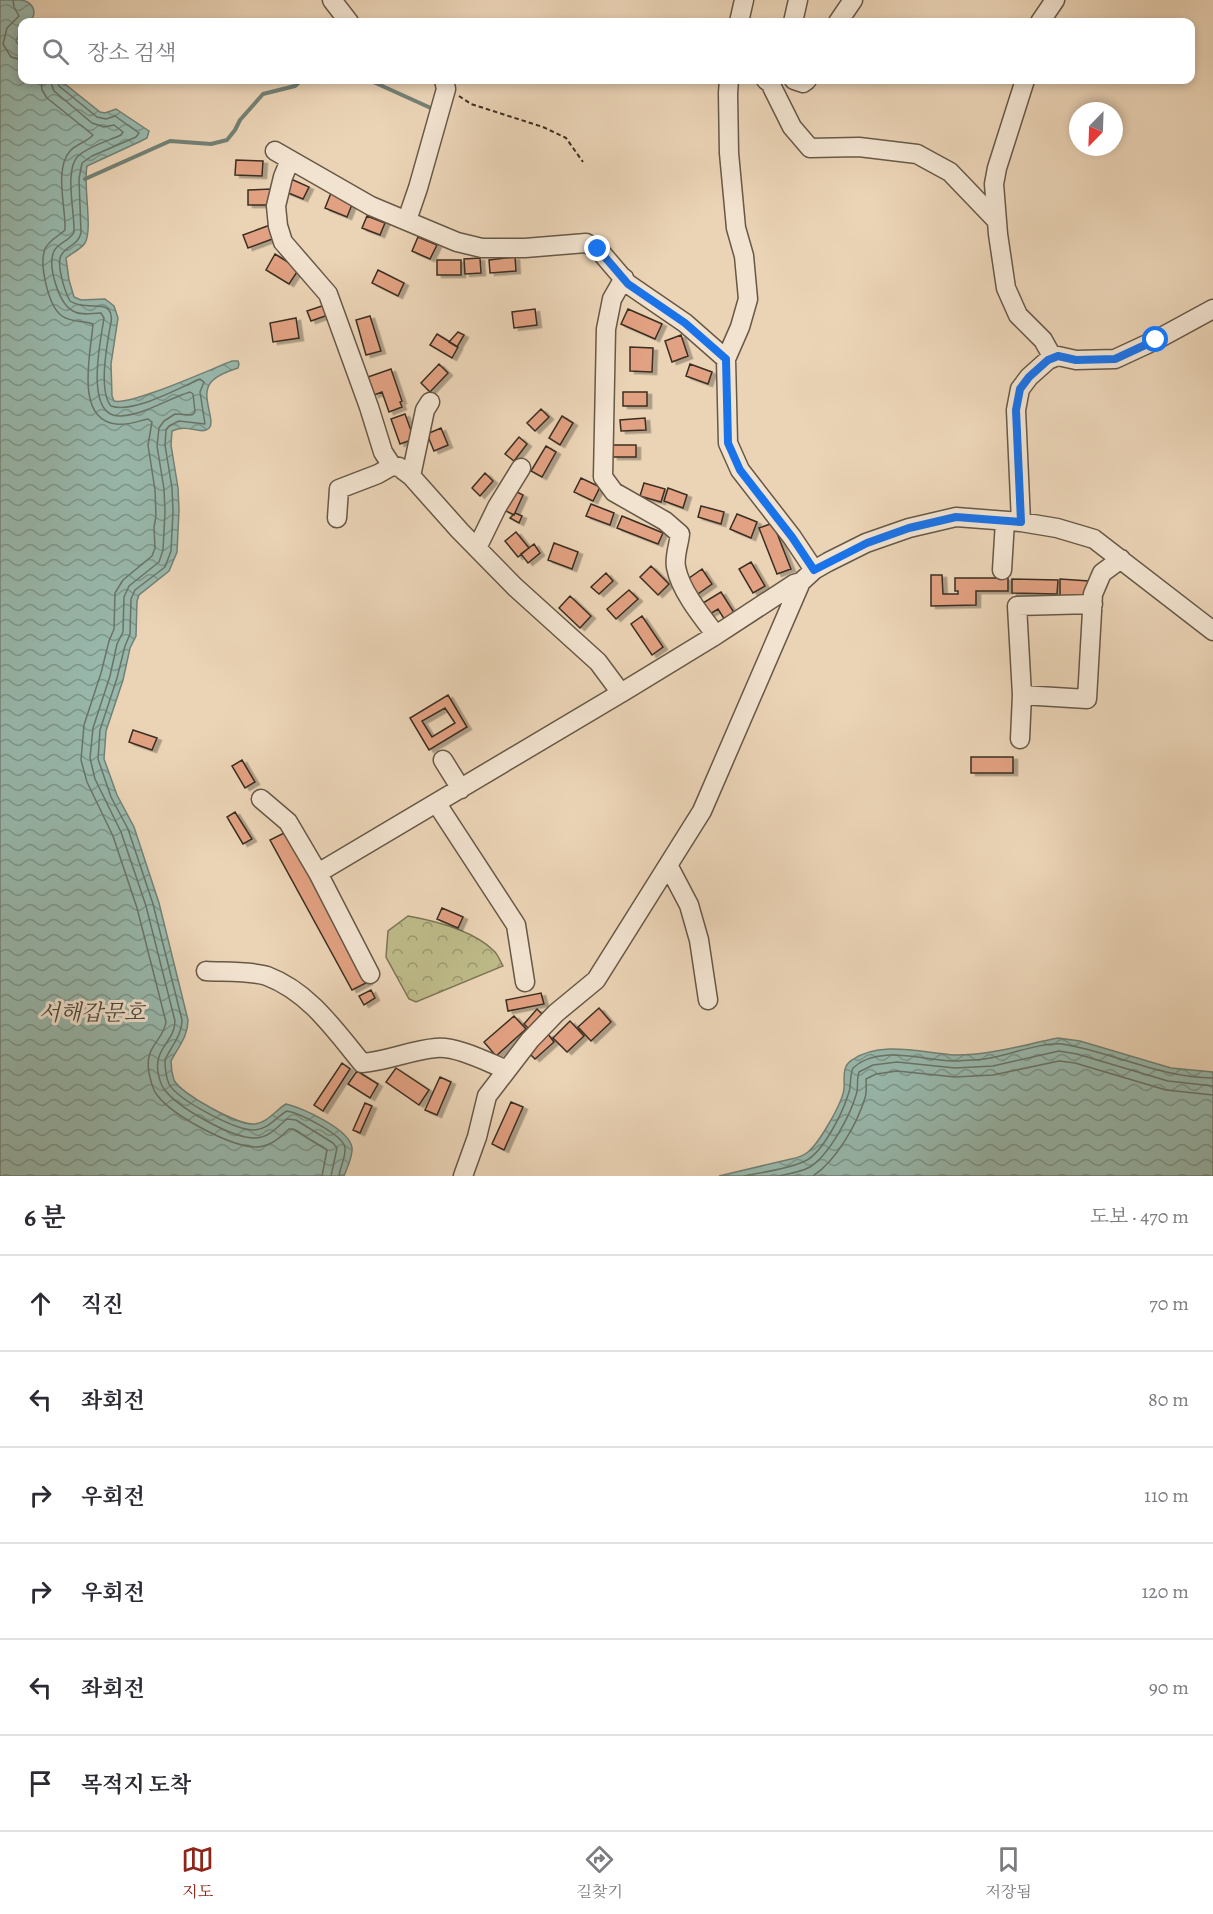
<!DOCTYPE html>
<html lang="ko">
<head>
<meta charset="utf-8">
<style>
  body { margin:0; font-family:Alegreya,"Noto Serif KR",serif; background:#f7f7f7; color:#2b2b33 }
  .compass { position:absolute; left:1069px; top:102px; width:54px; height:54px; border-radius:50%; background:#fff; box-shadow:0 3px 9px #0003; rotate:203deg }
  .stop { position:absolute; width:18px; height:18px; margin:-14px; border:4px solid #1a73e8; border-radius:50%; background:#fff }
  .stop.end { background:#1a73e8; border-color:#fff; box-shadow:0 2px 6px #0008 }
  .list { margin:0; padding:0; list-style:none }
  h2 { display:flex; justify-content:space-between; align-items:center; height:78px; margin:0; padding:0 24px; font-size:26px }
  h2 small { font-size:20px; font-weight:400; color:#7c7c81 }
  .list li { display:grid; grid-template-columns:39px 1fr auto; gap:18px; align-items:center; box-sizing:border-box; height:96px; padding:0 24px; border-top:2px solid #e1e1e2 }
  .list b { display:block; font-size:22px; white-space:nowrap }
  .list em { font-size:20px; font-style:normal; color:#7c7c81 }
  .icon { flex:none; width:33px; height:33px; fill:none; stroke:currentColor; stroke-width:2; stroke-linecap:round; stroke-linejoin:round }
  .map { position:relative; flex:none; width:1213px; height:1176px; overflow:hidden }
  .search { position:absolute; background:#fff; box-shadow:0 3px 9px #0003; left:18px; right:18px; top:18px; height:66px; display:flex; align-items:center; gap:15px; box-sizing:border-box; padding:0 21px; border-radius:12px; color:#7c7c81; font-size:22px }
  .sheet { height:654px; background:#fff }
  nav { display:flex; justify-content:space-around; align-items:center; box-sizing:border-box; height:84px; border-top:2px solid #e1e1e2; background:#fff; font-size:16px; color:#7c7c81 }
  nav a { display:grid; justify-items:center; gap:3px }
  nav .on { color:#8f2418 }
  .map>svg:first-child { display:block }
  .forest { fill:url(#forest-crowns); stroke:#7c7556; stroke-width:1.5 }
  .water { fill:url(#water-waves); stroke:#738175; stroke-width:1.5 }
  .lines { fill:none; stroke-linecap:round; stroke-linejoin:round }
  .shore { stroke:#6a7467; stroke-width:1.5 }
  .stream { stroke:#738175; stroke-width:4 }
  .building { fill:#e2a182; stroke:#3b2f22; stroke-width:1.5; fill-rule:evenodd; filter:url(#shadow) }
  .minor-casing { stroke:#675847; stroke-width:21 }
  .path { stroke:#3b2f22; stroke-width:2; stroke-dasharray:4.5 3; stroke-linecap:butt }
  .minor { stroke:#f2e3d0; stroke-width:18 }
  .route { stroke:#1a73e8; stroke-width:8 }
  .labels { text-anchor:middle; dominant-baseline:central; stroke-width:6; stroke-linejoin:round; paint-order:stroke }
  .water-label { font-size:22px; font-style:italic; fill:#4e4a3e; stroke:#f2e3d0 }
</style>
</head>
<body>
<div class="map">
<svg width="1213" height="1176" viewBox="0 0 1213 1176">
  <defs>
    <pattern id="forest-crowns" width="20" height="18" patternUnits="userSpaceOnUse" patternTransform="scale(1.5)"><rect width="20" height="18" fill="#bebb89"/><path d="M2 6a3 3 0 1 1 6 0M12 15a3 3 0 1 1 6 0" fill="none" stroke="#9c9870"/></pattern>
    <pattern id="water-waves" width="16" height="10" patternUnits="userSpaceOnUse" patternTransform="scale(1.5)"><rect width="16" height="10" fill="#98b8ac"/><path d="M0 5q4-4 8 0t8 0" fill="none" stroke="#7d968c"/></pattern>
    <filter id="shadow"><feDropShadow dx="4.5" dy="2.5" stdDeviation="0" flood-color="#0004"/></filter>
  </defs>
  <rect width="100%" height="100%" fill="#ebd4b6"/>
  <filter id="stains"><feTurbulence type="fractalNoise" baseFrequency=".00333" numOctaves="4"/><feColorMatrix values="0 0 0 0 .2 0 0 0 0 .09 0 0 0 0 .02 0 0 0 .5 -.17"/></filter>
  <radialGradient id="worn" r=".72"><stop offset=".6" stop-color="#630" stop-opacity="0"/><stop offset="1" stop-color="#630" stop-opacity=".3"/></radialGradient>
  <path class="forest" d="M408,916c28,5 64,14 85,34 5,4 7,11 10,16l-87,36 -7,-3 -23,-42 2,-26z"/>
  <path class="water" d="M0,0c7,0 15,0 21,0 13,2 17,14 8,22h-7v8l-6,11 6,8v31h38l40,32 5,1 11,-4 33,22 -2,7 -8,4 -52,24c-4,20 6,63 -2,77 -4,6 -13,10 -19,15l3,22 5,17 7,3 24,-1 9,7 4,12 -7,46 1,32 2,5c16,5 97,-32 118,-40h6l1,3 -1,4c-9,3 -19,6 -26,13 -14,14 6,41 -4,48 -8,6 -21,-6 -36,2l-1,14 7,43 1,22 -2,42 -8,19 -30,24 -2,6 -1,35 -6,12 -7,32 -17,51 -2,28 13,36 17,32 25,76 29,117c0,17 -10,27 -17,41 0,6 1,13 3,19 7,14 65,46 81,44 12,-1 21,-14 31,-20 16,4 64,25 66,44 1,8 -5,20 -8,28h-344z
    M1058,1038l22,3 91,27 42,4v104h-494l72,-17c6,-1 12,-3 17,-7 11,-9 34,-48 36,-63 1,-10 -3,-22 8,-29 29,-20 70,-7 103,-5 11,0 25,-1 36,-3 22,-3 45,-10 67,-14z"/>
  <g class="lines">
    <path class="shore" d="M13,0l1,7 5,9 -12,12 -4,16 8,13 11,3
      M41,80l1,10 5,8 46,37c-6,7 -17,9 -23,16 -16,18 -4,57 -5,79 -6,6 -16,10 -20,19 -6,15 3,57 17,67 10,7 21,4 31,8 -2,28 -19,95 23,100 10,2 22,-3 32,-5l4,3 -4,23 7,45 1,26 -2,11 1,21 -3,8 -29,24 -8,13 -1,36 -5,12 -8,32 -17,52 -3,35 6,22 26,54 24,72 29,114c-3,20 -22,23 -17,51 2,8 3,16 8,22 16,21 75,53 101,52 13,-1 23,-10 31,-18h4l34,21 -5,26
      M50,80l4,11 38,32 12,4 10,-2 9,7 -2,3c-13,6 -32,11 -43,21 -14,14 -3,57 -4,76 -4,9 -15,10 -20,19 -7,15 5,53 19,60 8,5 19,2 28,2l3,5c-3,21 -21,100 17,98 25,-2 46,-17 69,-24l3,2 2,18 -3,3 -17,-1 -11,7 -5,7 -2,18 7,43 1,23 -2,38 -4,12 -30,24 -5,11 -1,35 -6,12 -7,32 -17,52 -3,30 5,21 26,53 25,74 29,115c0,20 -21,27 -17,51 1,6 3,13 6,17 14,19 69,50 92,49 14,-1 22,-12 31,-19l9,1 37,23 4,5 -6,28
      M57,80l2,6 38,31 9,2 9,-3 24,17 -3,4 -44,19 -10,7 -3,16 2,54c-3,12 -13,12 -19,21 -7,8 3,38 8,47 13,9 33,1 39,9 5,7 1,15 0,23 -3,18 -10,59 2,73 22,8 68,-18 89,-27l4,3 -4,10 5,32 -26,-3 -10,5 -3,4 -1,15 7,43 1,23 -2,40 -6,16 -30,23 -4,9 -1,35 -5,12 -8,32 -17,52 -2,29 13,38 17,32 25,75 29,116c0,16 -11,26 -17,40 0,7 1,17 4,24 9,16 67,47 86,46 14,-1 21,-13 32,-19 12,2 57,24 58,37 1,9 -5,19 -6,28
      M744,1176c19,-4 40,-6 59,-14 19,-7 39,-48 45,-67 4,-9 1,-18 5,-27 26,-25 74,-6 106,-7 12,-1 25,-1 36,-4 19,-4 49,-15 67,-13 51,8 98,34 151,34
      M778,1176c11,-2 23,-4 32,-9 19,-12 40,-51 46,-72 3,-7 0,-15 3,-23l14,-7 24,-3 58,6 38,-2 66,-15 18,3 91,27 45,5
      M813,1176c23,-15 44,-52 52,-78 2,-6 1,-13 1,-19l10,-5 21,-3 58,6 38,-2 66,-14 16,2 91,27 47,5"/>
    <path class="stream" d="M369,80l64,29
      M85,179l85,-38 41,3 16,-4 8,-10 5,-10 23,-26 32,-8 7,-6"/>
  </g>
  <path class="building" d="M236,160l27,1 -1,15 -27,-1z
    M291,179l18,8 -6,12 -17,-7z
    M272,189l1,16h-25v-15z
    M331,193l22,9 -6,15 -22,-9z
    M367,216l18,7 -5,12 -18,-7z
    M270,225l5,13 -27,10 -5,-13z
    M418,237l19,8 -7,14 -18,-8z
    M275,254l24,15 -10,15 -23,-14z
    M515,257l1,14 -26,2 -1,-13z
    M480,258l1,15 -16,1 -1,-15z
    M437,260h24v15h-24z
    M378,270l26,13 -6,13 -26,-13z
    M328,304l3,10 -20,7 -4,-10z
    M535,309l2,16 -23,3 -2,-16z
    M628,309l34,15 -7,15 -34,-15z
    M370,316l11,35 -15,4 -10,-35z
    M296,318l3,20 -26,4 -3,-19z
    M458,332l6,3 -7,12 -8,-5z
    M437,334l21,13 -6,11 -22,-13z
    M681,335l7,21 -16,6 -7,-21z
    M630,347l23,1 -1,24 -22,-1z
    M439,364l9,9 -18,19 -9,-9z
    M690,364l22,8 -4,12 -22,-8z
    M391,369l11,32 -2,1 2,5 -13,5 -7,-20 -8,3 -6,-18z
    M623,392h24v14h-24z
    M541,409l8,8 -14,14 -8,-8z
    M405,414l9,25 -14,5 -9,-25z
    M562,416l11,7 -13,22 -11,-7z
    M645,418l1,12 -25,1 -1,-11z
    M441,428l7,17 -14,6 -7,-17z
    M519,437l8,7 -13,17 -9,-7z
    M613,445h23v12h-23z
    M546,446l10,6 -14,25 -11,-6z
    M485,473l8,8 -13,15 -8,-8z
    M581,478l19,9 -7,14 -19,-9z
    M644,483l21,6 -4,13 -21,-6z
    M668,488l19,7 -4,13 -19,-7z
    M511,489l12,6 -9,20 -12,-6z
    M591,504l23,9 -4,12 -24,-9z
    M701,506l23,6 -3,12 -23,-7z
    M515,513l7,3 -3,7 -9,-5z
    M737,514l20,8 -6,16 -21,-9z
    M622,516l41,17 -5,11 -41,-16z
    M773,523l18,46 -14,5 -18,-46z
    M516,532l13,16 -11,9 -13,-16z
    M554,543l24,9 -6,17 -24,-9z
    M534,544l6,9 -12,10 -7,-9z
    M751,562l14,24 -12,7 -14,-24z
    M651,566l18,18 -11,11 -18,-18z
    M702,569l10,15 -17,12 -10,-15z
    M606,573l7,8 -14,13 -8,-7z
    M931,575h11l1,19h15v-3h-3v-13h53v13h-32v14l-45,1z
    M1012,579l46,1 -1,14 -45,-1z
    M1060,579l29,2 -1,17 -28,-2z
    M629,590l9,9 -22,20 -9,-10z
    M721,592l17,27 -10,6 -10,-16 -13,8 -7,-11z
    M570,596l21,20 -11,12 -21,-20z
    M642,616l21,31 -11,8 -21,-31z
    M448,695l19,32 -38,23 -19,-32zM445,708l10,15 -23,14 -10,-16z
    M133,730l24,8 -5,12 -23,-8z
    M971,757h42v16h-42z
    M242,760l13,22 -10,6 -13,-22z
    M235,812l17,27 -9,5 -16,-27z
    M286,832l82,150 -16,8 -82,-150z
    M442,908l21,9 -5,11 -21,-9z
    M371,990l4,8 -11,7 -5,-9z
    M541,993l3,11 -36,7 -2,-11z
    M599,1008l12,14 -20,19 -13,-14z
    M537,1009l5,5 -13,15 -5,-5z
    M514,1016l12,13 -30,27 -12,-14z
    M570,1021l14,15 -17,16 -14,-14z
    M548,1034l6,8 -19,17 -7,-7z
    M342,1063l8,6 -27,42 -9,-6z
    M396,1068l33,22 -10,15 -33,-23z
    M357,1071l21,13 -8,14 -22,-14z
    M440,1077l11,5 -14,33 -12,-5z
    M511,1102l12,5 -19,43 -12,-6z
    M365,1103l7,3 -12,27 -7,-3z"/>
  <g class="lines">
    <defs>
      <path id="minor" d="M332,0l17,22
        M739,22l5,-22
        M793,22l5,-22
        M838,22l15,-22
        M1040,22l15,-22
        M729,80l-1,13 1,60 7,75 8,28 4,43 -8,28 -14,32 2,84 12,27 52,67 22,33
        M766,80l4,3 22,44 18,21 49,-1 58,7 33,18 47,49
        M794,80l9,3 4,-3
        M1025,80l-28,88 -3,16 4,50 8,54 12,27 25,25 10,18
        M275,151l96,55 86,36 25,6h43l61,-5 12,6 30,35 57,39 41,36
        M290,160l-7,17 -7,29 2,20 5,16 45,52 41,113 14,45 9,14 7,1 12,9 49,55 55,56 83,75 23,31 95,-58 78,-51 7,-2
        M407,220l11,-32 28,-99 -2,-9
        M624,278l-12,21 -6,30 -3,148 11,15 51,29 15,13c-1,10 -6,23 -4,33 4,23 26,50 40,68
        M411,476l14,-66 5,-8
        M337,518l2,-29 39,-15 14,-8
        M1021,522l-5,-112 4,-21 9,-12 19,-17 10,-4 18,4 39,-1 41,-19 57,-31
        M477,548l20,-41 24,-39
        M1002,570l3,-49
        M1022,695l-5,-89 76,-2
        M1020,739l2,-44 65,4 6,-105 9,-21 19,-14
        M443,760l18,29
        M261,799l27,23 30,51 52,101
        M437,804l79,121 9,57
        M668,865l21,40 10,35 9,60
        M318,873l303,-180
        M206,971c15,1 48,0 61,5 42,16 67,53 95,87 26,-2 49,-13 74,-15 21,-2 51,14 71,22
        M463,1176l14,-39 10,-41 43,-56 26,-27 40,-33 106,-169 99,-229 13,-12 14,-8 38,-19 43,-15 47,-11 65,5 36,6 37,11 119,92"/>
    </defs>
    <use href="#minor" class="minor-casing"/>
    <path class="path" d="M459,96l12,8 72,23 23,11 17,24"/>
    <use href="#minor" class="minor"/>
  </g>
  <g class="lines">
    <path class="route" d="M598,249l30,35 57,39 41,36 2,84 12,27 52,67 22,33 53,-27 42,-15 47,-11 65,5 -5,-112 4,-21 9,-12 19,-17 10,-4 18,4 39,-1 41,-19"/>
  </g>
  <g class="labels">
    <g class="water-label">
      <text x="92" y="1013">서해갑문호</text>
    </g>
  </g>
  <rect width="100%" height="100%" filter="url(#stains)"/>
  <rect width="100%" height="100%" fill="url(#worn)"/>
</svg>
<svg class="compass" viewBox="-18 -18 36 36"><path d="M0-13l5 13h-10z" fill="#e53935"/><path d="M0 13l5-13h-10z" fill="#7c7c81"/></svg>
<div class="stop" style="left:1156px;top:340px"></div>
<div class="stop end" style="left:598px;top:249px"></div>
<div class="search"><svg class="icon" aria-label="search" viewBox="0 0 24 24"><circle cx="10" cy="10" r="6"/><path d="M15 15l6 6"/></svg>장소 검색</div>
</div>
<section class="sheet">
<h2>6 분<small>도보 · 470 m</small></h2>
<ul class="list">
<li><svg class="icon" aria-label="ahead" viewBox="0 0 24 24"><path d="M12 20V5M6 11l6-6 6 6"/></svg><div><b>직진</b></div><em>70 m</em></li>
<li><svg class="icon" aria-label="left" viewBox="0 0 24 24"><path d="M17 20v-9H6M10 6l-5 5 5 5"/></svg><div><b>좌회전</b></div><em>80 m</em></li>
<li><svg class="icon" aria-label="right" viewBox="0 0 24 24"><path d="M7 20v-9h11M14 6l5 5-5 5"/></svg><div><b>우회전</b></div><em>110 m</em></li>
<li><svg class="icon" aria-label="right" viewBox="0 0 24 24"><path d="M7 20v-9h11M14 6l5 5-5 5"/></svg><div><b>우회전</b></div><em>120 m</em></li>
<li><svg class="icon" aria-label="left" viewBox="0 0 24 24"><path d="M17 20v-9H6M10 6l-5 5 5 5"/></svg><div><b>좌회전</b></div><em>90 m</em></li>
<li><svg class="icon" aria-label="arrive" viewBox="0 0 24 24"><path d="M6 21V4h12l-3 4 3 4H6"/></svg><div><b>목적지 도착</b></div></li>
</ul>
</section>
<nav>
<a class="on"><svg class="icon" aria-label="map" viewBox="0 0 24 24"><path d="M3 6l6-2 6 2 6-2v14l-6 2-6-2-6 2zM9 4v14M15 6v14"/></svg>지도</a>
<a><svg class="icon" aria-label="directions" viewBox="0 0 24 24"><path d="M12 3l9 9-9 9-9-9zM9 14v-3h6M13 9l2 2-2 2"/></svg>길찾기</a>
<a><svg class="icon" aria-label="saved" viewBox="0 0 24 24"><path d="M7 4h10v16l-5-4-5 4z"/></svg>저장됨</a>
</nav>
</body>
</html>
